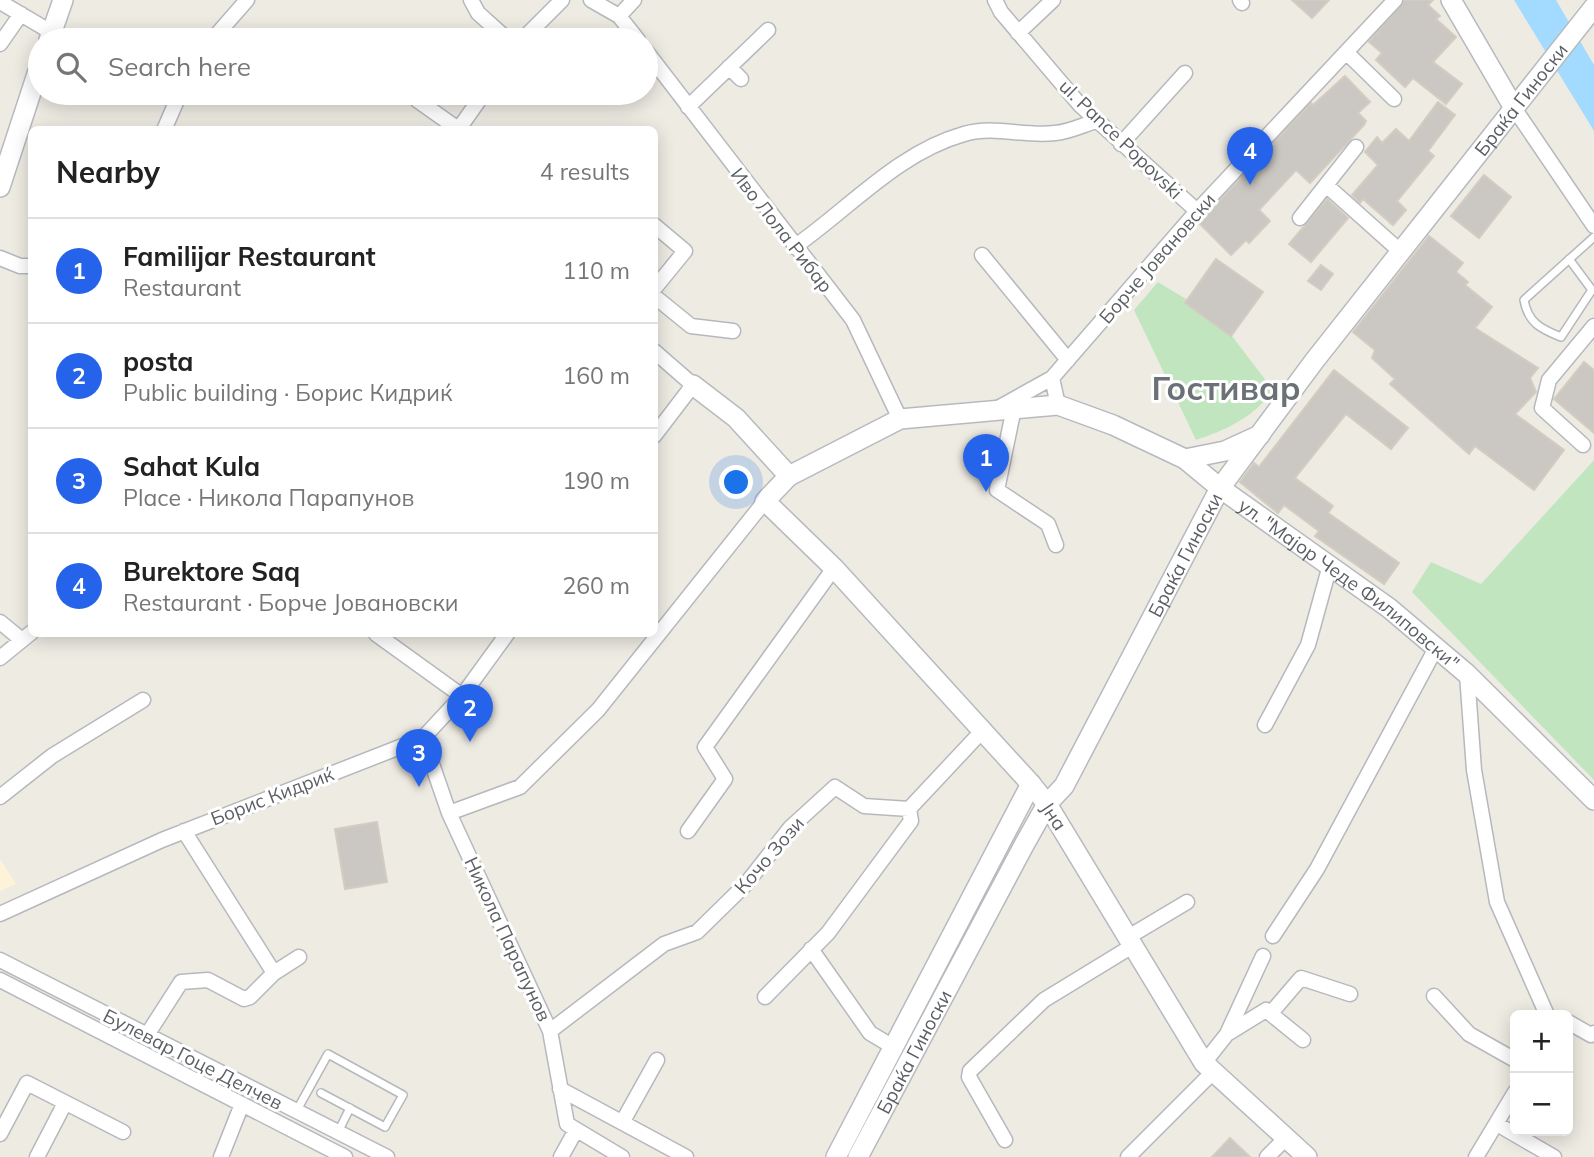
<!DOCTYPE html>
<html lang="en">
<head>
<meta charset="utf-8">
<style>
  body { margin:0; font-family:Mulish,sans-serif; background:#f6f6f6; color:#222 }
  .controls { position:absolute; right:21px; bottom:21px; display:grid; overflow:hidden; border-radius:10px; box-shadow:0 4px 18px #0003 }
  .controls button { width:63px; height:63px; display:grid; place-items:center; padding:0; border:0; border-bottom:2px solid #e0e0e0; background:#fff; color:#222; font:35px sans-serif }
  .you { position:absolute; left:737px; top:483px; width:24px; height:24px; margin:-18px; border:5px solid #fff; border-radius:50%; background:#1a73e8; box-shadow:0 0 0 10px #1a73e833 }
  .badge { display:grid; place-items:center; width:46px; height:46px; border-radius:50%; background:#2563eb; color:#fff; font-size:23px; font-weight:700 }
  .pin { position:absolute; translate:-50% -58px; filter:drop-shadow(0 2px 4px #0008) }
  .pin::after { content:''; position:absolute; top:37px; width:24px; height:21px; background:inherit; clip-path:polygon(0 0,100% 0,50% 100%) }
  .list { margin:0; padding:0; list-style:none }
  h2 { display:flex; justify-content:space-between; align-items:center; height:91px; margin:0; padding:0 28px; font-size:30px }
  h2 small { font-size:23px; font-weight:400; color:#767676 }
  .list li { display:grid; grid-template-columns:46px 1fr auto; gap:21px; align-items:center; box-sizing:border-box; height:105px; padding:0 28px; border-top:2px solid #e0e0e0 }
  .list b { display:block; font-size:26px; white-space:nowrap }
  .list p { margin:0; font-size:23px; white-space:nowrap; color:#767676 }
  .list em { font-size:23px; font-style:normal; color:#767676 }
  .icon { flex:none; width:38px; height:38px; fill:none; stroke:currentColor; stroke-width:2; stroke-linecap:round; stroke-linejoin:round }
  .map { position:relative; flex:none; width:1594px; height:1157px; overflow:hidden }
  .search { position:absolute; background:#fff; box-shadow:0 4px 18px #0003; left:28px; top:28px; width:630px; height:77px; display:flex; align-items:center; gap:18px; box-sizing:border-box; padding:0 24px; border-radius:38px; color:#767676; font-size:26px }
  .panel { position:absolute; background:#fff; box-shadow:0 4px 18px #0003; left:28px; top:126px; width:630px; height:511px; border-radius:10px }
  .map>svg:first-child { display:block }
  .commercial { fill:#fef3d8 }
  .green { fill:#c1e6bf }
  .water { fill:#a2dbff }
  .building { fill:#cbc7c2; stroke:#d3ccc1; stroke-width:2 }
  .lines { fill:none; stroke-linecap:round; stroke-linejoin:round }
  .lane-casing { stroke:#b5b9bd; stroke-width:10 }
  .street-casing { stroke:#b5b9bd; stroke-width:17 }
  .secondary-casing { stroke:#b6babf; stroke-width:22 }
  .lane { stroke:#fff; stroke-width:7 }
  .street { stroke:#fff; stroke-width:14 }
  .secondary { stroke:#fff; stroke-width:19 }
  .labels { text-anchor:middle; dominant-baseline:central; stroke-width:6; stroke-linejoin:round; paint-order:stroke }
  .street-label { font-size:19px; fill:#5b5f64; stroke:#fff }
  .town-label { font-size:33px; font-weight:bold; fill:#6c7176; stroke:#fff }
</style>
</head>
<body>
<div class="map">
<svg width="1594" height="1157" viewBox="0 0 1594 1157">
  <rect width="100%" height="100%" fill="#eeebe3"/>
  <path class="commercial" d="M0,859l16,25 -16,7z"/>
  <path class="green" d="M1158,282l61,37 55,72c-23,27 -45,38 -78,49l-62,-130z
    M1594,460v320l-182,-188 19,-30 50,22z"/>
  <path class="water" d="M1514,0h42l38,65v66z"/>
  <path class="building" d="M1292,0h37l-17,18z
    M1404,0h29l-5,5 12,11 -4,3 20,18 -23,25 29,22 -16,20 -33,-26 -8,9 -29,-27 6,-7 -13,-11z
    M1345,76l25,26 -12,11 8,8 -2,4 -54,58 -14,-13 -37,40 11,11 -21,22 -3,-3 -15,15 -32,-32 112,-120 2,2z
    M1438,102l17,13 -27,36 6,5 -37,45 9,9 -13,15 -30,-26 -3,4 -8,-8 26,-30 -13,-13 12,-15 5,6 14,-14 13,12z
    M1484,175l27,22 -32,41 -28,-22z
    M1327,199l21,19 -37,44 -22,-18z
    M1429,236l34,27 -7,9 12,10 -3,3 27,22 -17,21 63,40 -8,10 6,14 -21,22 49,36 -30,40 -59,-44 -6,8 -79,-70 5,-5 -23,-21 3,-8 -22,-18z
    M1216,259l47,33 -32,44 -46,-33z
    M1321,265l12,9 -12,16 -13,-9z
    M1584,362l10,8v63l-40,-34z
    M1334,370l74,58 -17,21 -45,-35 -51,64 38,28 -5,7 71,50 -15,21 -69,-48 4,-5 -35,-26 -6,8 -38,-31 14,-19 5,4z
    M377,822l10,60 -42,7 -10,-60z
    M1230,1138l20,19h-38z"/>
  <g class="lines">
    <defs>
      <path id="lane" d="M1569,259l23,31 -31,47c-20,-8 -33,-14 -37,-37l70,-63
        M297,1110l31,-56 75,41 -18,32 -64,-34
        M338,1132l12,-24"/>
      <path id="street" d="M471,0l7,13 30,27
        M591,0l28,16 15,-16
        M995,0l6,12 79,93 117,106
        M1240,0l2,3
        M0,2l51,30 21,8
        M619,16l19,24
        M1018,33l35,-33
        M212,40l35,-40
        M522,40l40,-40
        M0,44l21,-30
        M646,51l207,269 47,99
        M1347,53l47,46
        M729,67l12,12
        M417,100l41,29
        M688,107l80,-77
        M1514,108l80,118
        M164,130l13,-30v-7
        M458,130l26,-37
        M1121,144l64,-71
        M1326,185l75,67
        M1300,218l56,-71
        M654,225l31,26 -31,38
        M794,247c55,-38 103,-94 170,-113 31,-9 60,3 91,-1 14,-1 28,-8 41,-12
        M982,255l86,105
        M0,258l20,8h12
        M654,296l37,30 42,5
        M654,351l39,34 -39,51
        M1052,378l6,27
        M998,408l54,-30 145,-167 198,-211
        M1014,408l-17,82 51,34 8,21
        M1583,445l-41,-37 7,-28 45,-54
        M0,622l22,18
        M376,634l86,62
        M0,658l32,-26
        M1467,674l7,96 23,132 50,113
        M1265,725l43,-80 22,-80
        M423,738l26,75 101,218 17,93 55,33
        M0,797l52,-41 91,-56
        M449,813l71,-26 78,-77 167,-209
        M184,831l90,142
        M688,831l37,-52 -20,-32 129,-179
        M0,914l162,-74 261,-102 39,-42 45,-62
        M1130,936l57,-34
        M1273,936l44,-67 119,-221
        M811,949l59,84 25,15
        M0,960l387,197
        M0,980l345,177
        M1434,996l35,38 46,26
        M765,997l63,-64 83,-112 -2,-12
        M1271,1013l30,-35 49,16
        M1568,1022l23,13 3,-2
        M550,1031l114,-87 33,-12 49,-48 44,-56 45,-41 29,19 45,3 75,-80
        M1227,1034l39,-24 37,30
        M147,1035l34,-53 27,-2 36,19 6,-2 24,-24 25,-16
        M1204,1063l23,-29 36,-78
        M560,1089l126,68
        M623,1121l34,-61
        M1497,1124l57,33
        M0,1134l27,-51 96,49
        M1005,1140l-36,-63 1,-6 74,-71 90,-55
        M37,1157l28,-54
        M221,1157l21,-53
        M561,1157l15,-27
        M1128,1157l85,-85
        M1267,1157l19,-19
        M1476,1157l39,-65"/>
      <g id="secondary">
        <path d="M1451,0l63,108"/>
        <path d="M49,40l14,-40"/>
        <path d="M0,187l40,-122"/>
        <path d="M693,385l43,33 53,58"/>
        <path d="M1185,459l40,-8 35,-16"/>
        <path d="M836,1157l195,-373"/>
        <path id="s1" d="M858,1157l166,-312 23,-41 17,-18 156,-298 95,-128 279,-353"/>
        <path id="s2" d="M1307,1157l-103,-94 -157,-259 -16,-20 -197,-216 -69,-67 24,-25 111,-57 158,-14 55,20 72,34 35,29 169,120 78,66 127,126"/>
      </g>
    </defs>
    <use href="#lane" class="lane-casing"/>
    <use href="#street" class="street-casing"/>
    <use href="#secondary" class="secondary-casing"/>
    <use href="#lane" class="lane"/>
    <use href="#street" class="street"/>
    <use href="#secondary" class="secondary"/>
  </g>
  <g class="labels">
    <g class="street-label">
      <text stroke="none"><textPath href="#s1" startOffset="1253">Браќа Гиноски</textPath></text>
      <text transform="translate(1121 139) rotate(44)">ul. Pance Popovski</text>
      <text transform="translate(782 230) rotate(52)">Иво Лола Рибар</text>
      <text transform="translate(1157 258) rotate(-49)">Борче Јовановски</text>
      <text stroke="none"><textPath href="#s1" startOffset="686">Браќа Гиноски</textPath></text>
      <text stroke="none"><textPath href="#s2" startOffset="1519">ул. "Мајор Чеде Филиповски"</textPath></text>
      <text transform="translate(272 796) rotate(-21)">Борис Кидриќ</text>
      <text transform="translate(1054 816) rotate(56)">Јна</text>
      <text transform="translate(769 855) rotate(-49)">Кочо Зози</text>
      <text transform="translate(508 939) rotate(65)">Никола Парапунов</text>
      <text stroke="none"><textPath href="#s1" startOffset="119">Браќа Гиноски</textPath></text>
      <text transform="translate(193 1059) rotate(27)">Булевар Гоце Делчев</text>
    </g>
    <g class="town-label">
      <text x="1226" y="387">Гостивар</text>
    </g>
  </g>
</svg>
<div class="controls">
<button>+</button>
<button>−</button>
</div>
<div class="you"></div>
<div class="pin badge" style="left:986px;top:492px">1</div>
<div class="pin badge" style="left:470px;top:742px">2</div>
<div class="pin badge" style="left:419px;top:787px">3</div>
<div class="pin badge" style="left:1250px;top:185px">4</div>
<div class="search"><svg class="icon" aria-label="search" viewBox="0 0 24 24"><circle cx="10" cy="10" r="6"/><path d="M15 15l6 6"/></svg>Search here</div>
<section class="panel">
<h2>Nearby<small>4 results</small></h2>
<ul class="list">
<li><span class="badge">1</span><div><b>Familijar Restaurant</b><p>Restaurant</p></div><em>110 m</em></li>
<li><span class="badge">2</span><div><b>posta</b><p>Public building · Борис Кидриќ</p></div><em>160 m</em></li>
<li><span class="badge">3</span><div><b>Sahat Kula</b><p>Place · Никола Парапунов</p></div><em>190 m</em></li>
<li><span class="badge">4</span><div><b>Burektore Saq</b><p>Restaurant · Борче Јовановски</p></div><em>260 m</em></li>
</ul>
</section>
</div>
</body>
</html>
